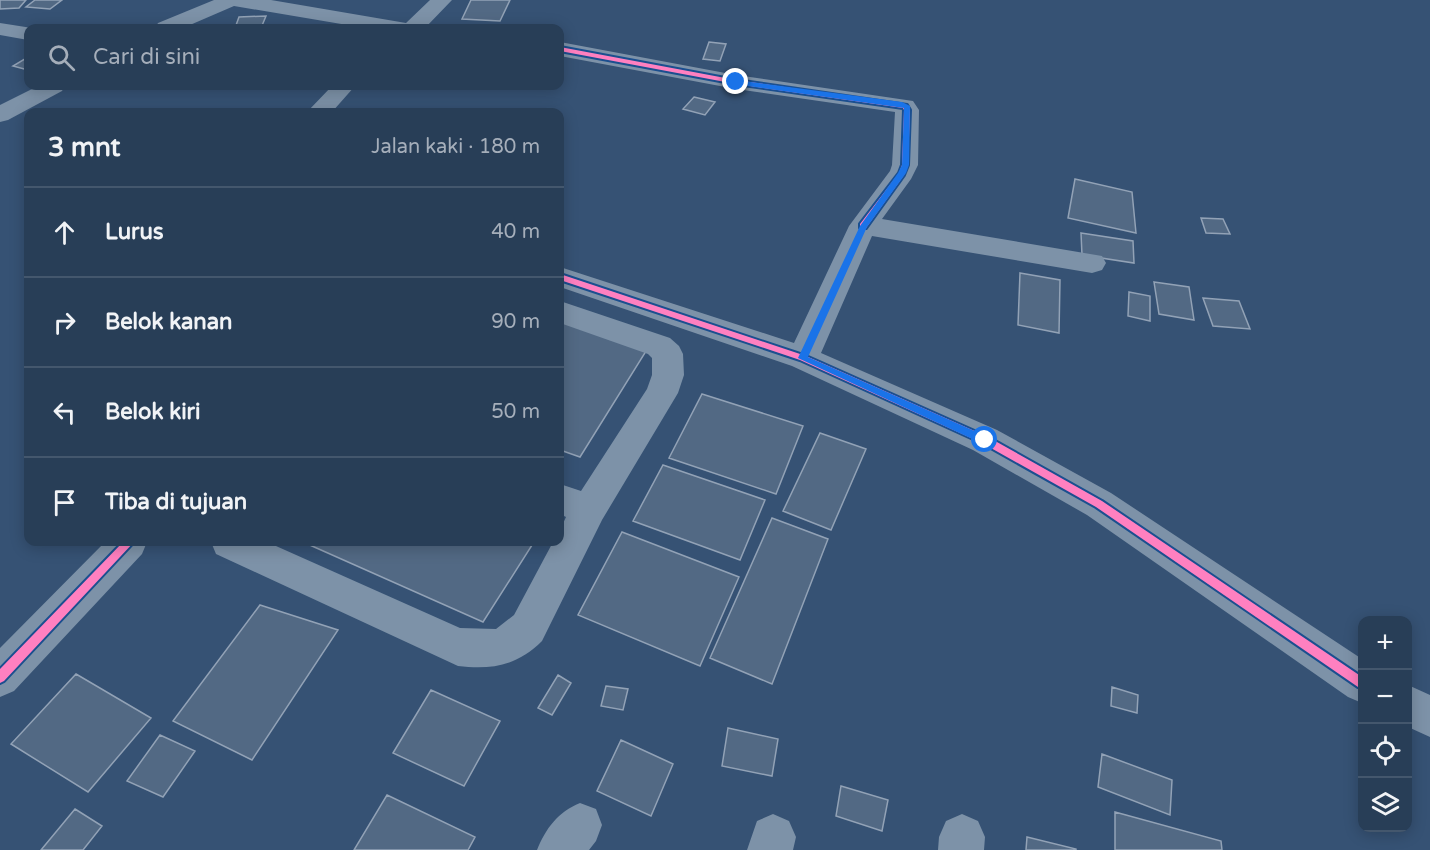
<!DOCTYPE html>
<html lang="id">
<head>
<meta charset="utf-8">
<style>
  body { margin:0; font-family:"Varela Round",sans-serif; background:#30455d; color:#f1f3f6 }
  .controls { position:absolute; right:18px; bottom:18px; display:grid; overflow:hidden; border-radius:12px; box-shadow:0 3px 15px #0003 }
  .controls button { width:54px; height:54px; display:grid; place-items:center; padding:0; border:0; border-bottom:2px solid #44576d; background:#283e57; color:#f1f3f6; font:30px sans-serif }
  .stop { position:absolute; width:18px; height:18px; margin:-14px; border:4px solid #1a73e8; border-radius:50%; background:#fff }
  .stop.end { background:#1a73e8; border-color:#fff; box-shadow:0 2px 6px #0008 }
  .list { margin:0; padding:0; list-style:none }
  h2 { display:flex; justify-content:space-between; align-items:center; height:78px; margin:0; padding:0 24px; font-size:26px }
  h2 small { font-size:20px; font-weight:400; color:#a5aeba }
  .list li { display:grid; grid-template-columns:39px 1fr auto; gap:18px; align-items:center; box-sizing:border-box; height:90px; padding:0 24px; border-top:2px solid #44576d }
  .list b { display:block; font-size:22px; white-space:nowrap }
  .list em { font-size:20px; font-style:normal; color:#a5aeba }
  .icon { flex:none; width:33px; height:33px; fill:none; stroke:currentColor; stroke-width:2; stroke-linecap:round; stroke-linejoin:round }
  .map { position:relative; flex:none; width:1430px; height:850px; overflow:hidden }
  .search { position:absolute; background:#283e57; box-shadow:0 3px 15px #0003; left:24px; top:24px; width:540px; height:66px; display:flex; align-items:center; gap:15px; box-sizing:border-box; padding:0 21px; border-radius:12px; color:#a5aeba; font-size:22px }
  .panel { position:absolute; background:#283e57; box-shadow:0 3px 15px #0003; left:24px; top:108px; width:540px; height:438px; border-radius:12px }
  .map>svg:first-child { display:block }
  .building { fill:#526984; stroke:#92a2b6; stroke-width:1.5 }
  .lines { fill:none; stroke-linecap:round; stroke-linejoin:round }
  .minor { fill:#7d92a8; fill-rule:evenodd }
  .cycleway-casing { stroke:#1b4f8f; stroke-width:4 }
  .cycleway { fill:#ff80c0; fill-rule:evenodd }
  .route { fill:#1a73e8 }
</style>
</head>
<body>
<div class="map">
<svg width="1430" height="850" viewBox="0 0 1430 850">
  <rect width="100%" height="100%" fill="#365274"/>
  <path class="building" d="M0,0h26l-7,8 -19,1z
    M35,0h27l-12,9 -24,-2z
    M471,0h39l-10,21 -38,-2z
    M266,16l-5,12h-26l4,-11z
    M709,42l17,2 -6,17 -17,-2z
    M28,57v13l-15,-4z
    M694,97l21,5 -10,13 -22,-6z
    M1075,179l57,13 4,41 -68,-15z
    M1201,218l22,1 7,15 -24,-1z
    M1081,233l52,8 1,22 -52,-8z
    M1020,273l40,7 -1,53 -41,-8z
    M1154,282l35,5 5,33 -35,-6z
    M1129,292l21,4v25l-22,-5z
    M1203,298l36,3 11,28 -37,-3z
    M560,319l88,29 -68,109 -20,-7z
    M702,394l101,32 -27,68 -107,-36z
    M820,433l46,16 -35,81 -48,-19z
    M663,465l102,35 -25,60 -107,-39z
    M772,518l56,21 -56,145 -62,-26z
    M622,532l117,45 -39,89 -122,-51z
    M303,542h231l-51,80z
    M260,605l78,25 -86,130 -79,-39z
    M76,674l75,44 -63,74 -77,-48z
    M558,675l13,8 -19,32 -14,-7z
    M606,686l22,3 -5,21 -22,-4z
    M1112,687l26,8 -1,18 -26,-7z
    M431,690l69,31 -36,65 -71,-33z
    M728,728l50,11 -6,37 -50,-10z
    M160,735l35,16 -32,46 -36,-16z
    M621,740l52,24 -22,52 -54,-25z
    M1102,754l70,26 -2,35 -72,-28z
    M841,786l47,14 -6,31 -46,-15z
    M387,795l88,42 -7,13h-114z
    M75,809l27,17 -19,24h-42z
    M1115,812l106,29 1,9h-107z
    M1027,837l49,12v1h-50z"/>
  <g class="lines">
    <path class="minor" d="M214,0h57l135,23 24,-23h22l-27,28h-60l-131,-22 -51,22h-28l3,-5z
      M0,23l32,5h-4v12l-28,-5z
      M560,42l176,33 177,26 6,9 -1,55 -7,14 -29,40 220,37 4,7 -4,7 -10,3 -220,-37 -51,117 176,77 114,63 251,166v44l-14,-6 -261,-182 -114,-65 -181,-84 -232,-79v-20l234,76 55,-117 41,-55 2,-6 3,-53 -159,-23 -176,-33z
      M38,86h27l-3,5 -54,29 -8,2v-17z
      M332,86h23l-23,26h-25z
      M560,301l110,37 9,8 4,8 1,21 -6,18 -76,127 -60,121c-25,25 -51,29 -84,25l-242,-112 -5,-12h56l193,86 36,1 18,-14 39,-73h7v-12l6,-13 -6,-3v-30l21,7 66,-102 5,-14v-17l-4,-4 -88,-31z
      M105,542h42l-5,12 -128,137 -14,6v-49z
      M1408,685l22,10v42l-22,-10z
      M580,803l16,6 6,16 -6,16 -7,9h-52c9,-22 21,-38 43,-47z
      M773,814l16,7 7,16 -3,13h-46l10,-29z
      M962,814l16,7 7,16 -1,13h-46l1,-13 7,-16z"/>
    <defs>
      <path id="cycleway" d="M560,47l176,33 171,25 3,5 -2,55 -4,10 -38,53h-6v-4l39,-51 3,-8 2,-55 -1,-2 -167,-24 -176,-33z
        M560,274l246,82 182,81 114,64 260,176v11l-4,-1 -262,-180 -114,-64 -182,-83 -240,-80z
        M123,542h11l-130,139 -4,2v-14z"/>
    </defs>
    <use href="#cycleway" class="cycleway-casing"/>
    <use href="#cycleway" class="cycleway"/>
  </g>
  <path class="route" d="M736,80l166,22 8,4 -1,59 -3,8 -39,54 -59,130 180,80v6h-7l-183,-85 62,-132 38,-53 4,-8 2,-57 -170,-24z"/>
</svg>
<div class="controls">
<button>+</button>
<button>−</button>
<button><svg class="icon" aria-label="locate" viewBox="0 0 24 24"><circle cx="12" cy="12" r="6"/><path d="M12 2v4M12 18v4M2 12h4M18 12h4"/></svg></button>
<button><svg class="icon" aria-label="layers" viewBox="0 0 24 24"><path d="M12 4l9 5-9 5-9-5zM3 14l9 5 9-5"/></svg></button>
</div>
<div class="stop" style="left:985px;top:440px"></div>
<div class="stop end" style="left:736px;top:82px"></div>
<div class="search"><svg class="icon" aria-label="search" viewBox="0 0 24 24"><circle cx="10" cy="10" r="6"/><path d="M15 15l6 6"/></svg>Cari di sini</div>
<section class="panel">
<h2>3 mnt<small>Jalan kaki · 180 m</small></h2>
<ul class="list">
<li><svg class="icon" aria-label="ahead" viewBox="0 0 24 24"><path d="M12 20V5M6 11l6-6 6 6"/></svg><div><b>Lurus</b></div><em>40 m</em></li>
<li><svg class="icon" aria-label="right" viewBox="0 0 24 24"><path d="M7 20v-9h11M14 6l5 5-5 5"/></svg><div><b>Belok kanan</b></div><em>90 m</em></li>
<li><svg class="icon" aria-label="left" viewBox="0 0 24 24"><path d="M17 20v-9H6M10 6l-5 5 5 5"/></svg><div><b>Belok kiri</b></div><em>50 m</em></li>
<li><svg class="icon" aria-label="arrive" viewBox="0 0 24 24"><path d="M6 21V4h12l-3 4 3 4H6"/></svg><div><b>Tiba di tujuan</b></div></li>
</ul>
</section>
</div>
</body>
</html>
